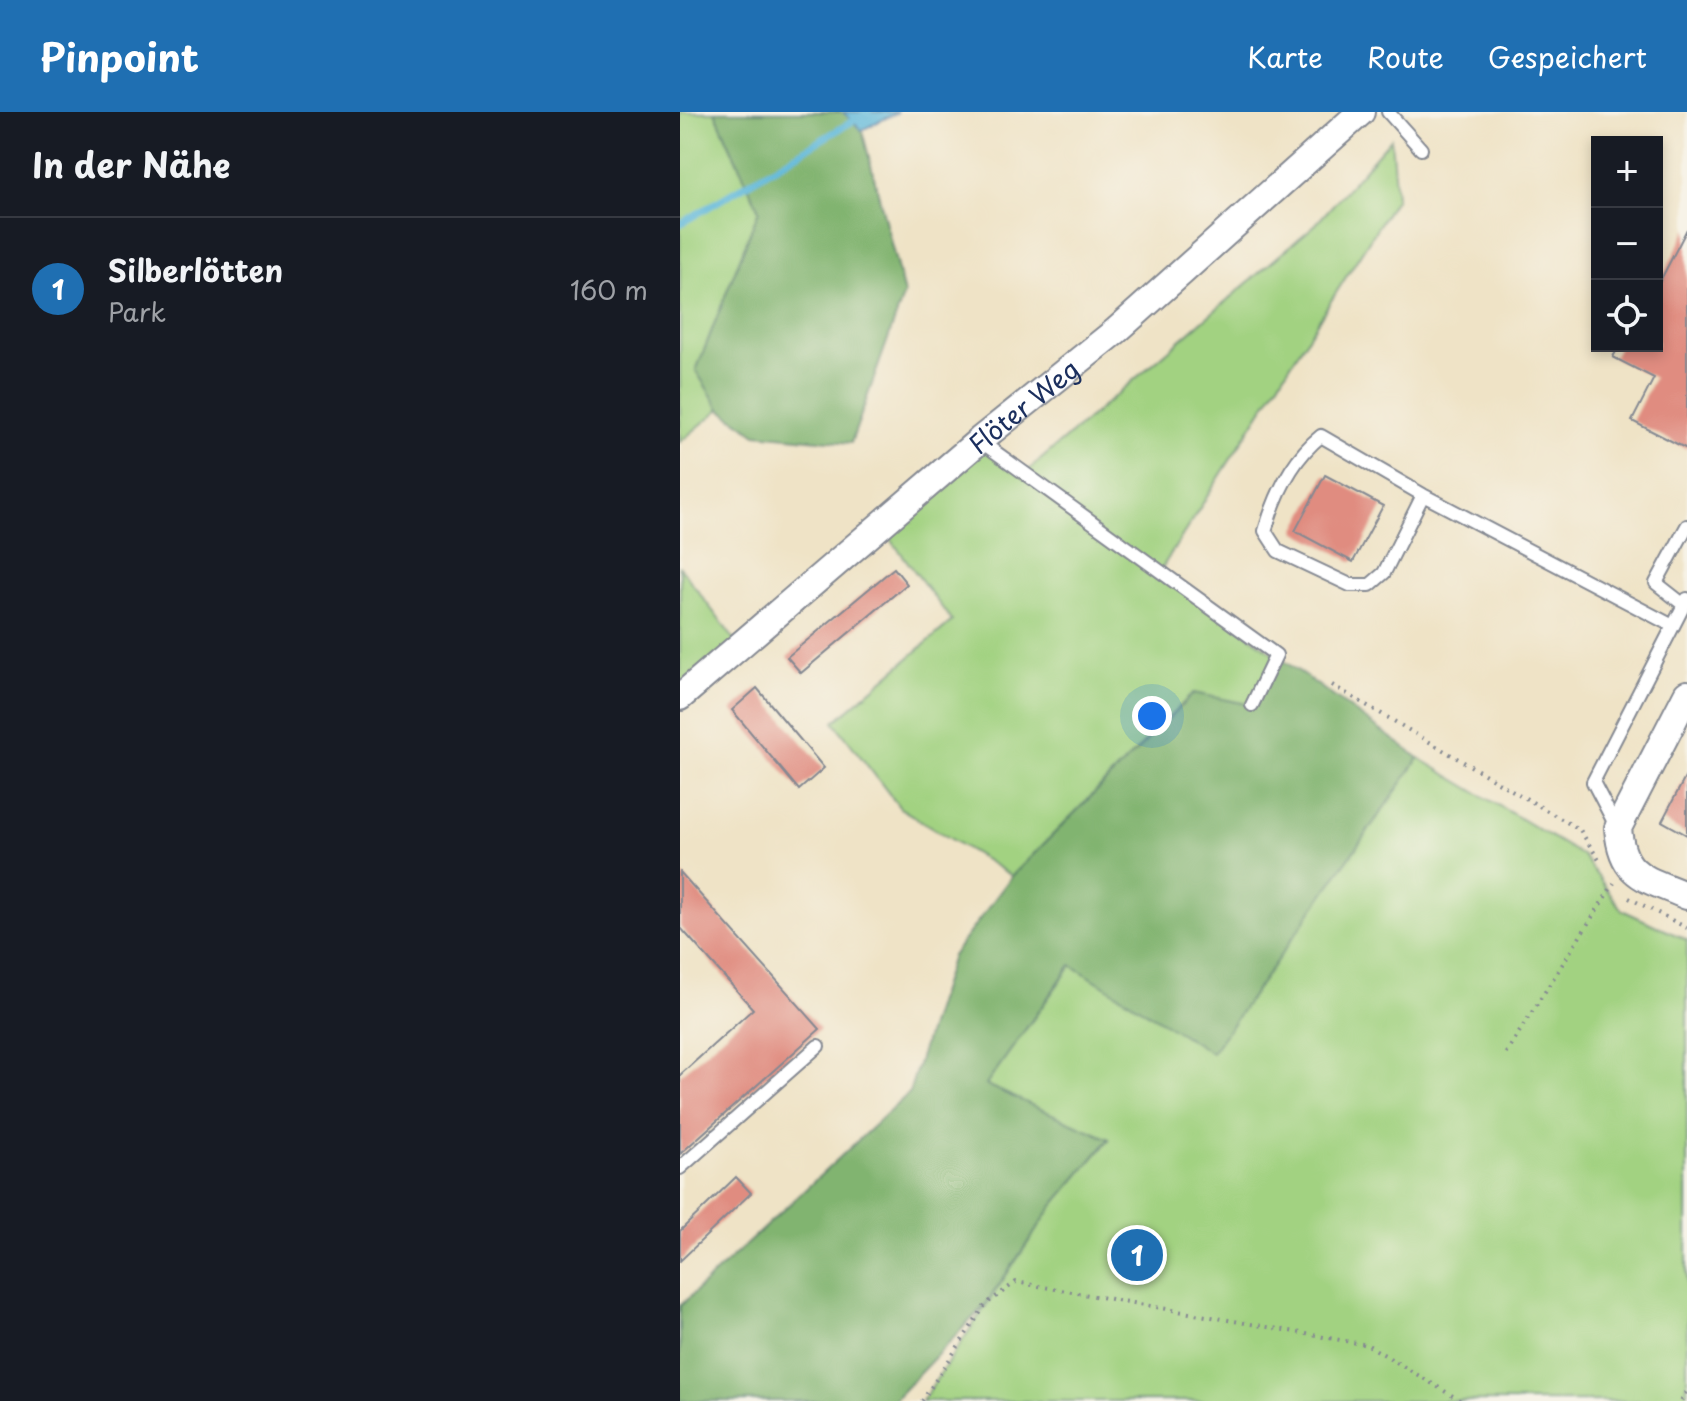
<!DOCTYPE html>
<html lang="de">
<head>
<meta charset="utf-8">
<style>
  body { margin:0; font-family:"Playpen Sans",sans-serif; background:#242831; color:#f1f3f6 }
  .controls { position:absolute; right:24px; top:24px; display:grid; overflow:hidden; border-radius:0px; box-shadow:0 4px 12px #0003 }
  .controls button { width:72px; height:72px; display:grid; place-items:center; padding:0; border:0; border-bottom:2px solid #363941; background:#171b24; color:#f1f3f6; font:40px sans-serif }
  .you { position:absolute; left:472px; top:604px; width:28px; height:28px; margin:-20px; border:6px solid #fff; border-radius:50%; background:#1a73e8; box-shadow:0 0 0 12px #1a73e833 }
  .badge { display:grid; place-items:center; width:52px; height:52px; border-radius:50%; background:#1f6fb2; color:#fff; font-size:26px; font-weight:700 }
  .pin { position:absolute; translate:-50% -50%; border:4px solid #fff; box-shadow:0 2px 8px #0006 }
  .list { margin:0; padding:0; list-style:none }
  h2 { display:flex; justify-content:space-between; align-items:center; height:104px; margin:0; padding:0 32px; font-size:34px }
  h2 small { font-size:26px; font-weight:400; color:#9ea1a6 }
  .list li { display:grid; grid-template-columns:52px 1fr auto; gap:24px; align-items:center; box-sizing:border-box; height:144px; padding:0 32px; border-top:2px solid #363941 }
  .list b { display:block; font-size:30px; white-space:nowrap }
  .list p { margin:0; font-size:26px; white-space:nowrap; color:#9ea1a6 }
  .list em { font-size:26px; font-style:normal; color:#9ea1a6 }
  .icon { flex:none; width:44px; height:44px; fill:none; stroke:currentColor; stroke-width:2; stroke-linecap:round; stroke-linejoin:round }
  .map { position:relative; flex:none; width:1007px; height:1289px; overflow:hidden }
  header { display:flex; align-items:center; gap:48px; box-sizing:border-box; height:112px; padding:0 40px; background:#1f6fb2; color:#fff }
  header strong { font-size:38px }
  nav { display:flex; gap:44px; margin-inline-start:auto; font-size:28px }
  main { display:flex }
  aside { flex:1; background:#171b24 }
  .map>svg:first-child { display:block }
  .green { fill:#a2d281; stroke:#5e8070; stroke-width:2 }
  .forest { fill:#81b46f; stroke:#4e7266; stroke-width:2 }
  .water { fill:#5cb7da; stroke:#3c739c; stroke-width:2 }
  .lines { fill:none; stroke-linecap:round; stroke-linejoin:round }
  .stream { stroke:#5cb7da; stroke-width:7 }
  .building { fill:#e08c80 }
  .lane-casing { stroke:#858992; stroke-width:16 }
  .street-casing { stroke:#858992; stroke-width:30 }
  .path { stroke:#858992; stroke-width:4; stroke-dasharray:2 6; stroke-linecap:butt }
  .lane { stroke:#fff; stroke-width:12 }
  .street { stroke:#fff; stroke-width:26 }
  .labels { text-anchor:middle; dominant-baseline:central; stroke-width:7; stroke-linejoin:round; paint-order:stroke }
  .street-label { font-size:26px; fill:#1b2f5e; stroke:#f7f3e8 }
</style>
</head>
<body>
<header>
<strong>Pinpoint</strong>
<nav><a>Karte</a><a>Route</a><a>Gespeichert</a></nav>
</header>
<main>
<aside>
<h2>In der Nähe<small></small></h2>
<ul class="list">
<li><span class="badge">1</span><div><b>Silberlötten</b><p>Park</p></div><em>160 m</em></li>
</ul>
</aside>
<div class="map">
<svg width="1007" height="1289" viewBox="0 0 1007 1289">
  <rect width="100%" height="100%" fill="#f7f3e8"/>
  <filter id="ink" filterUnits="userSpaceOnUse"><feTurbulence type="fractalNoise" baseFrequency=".0125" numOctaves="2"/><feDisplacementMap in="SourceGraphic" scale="16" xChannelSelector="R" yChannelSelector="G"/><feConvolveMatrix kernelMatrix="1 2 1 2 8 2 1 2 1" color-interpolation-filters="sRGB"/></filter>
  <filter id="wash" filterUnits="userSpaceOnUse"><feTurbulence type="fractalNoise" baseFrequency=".006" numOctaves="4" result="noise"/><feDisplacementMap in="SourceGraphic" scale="32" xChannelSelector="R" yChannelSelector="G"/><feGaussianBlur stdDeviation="1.8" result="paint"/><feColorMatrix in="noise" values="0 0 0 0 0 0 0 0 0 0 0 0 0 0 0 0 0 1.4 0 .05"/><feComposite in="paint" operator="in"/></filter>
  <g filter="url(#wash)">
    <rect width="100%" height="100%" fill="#efe3c6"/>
    <path class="green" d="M0,0h35l44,98 -63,161 24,38 -40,33z
      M711,27l5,59 -236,373 116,84 -24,50 -59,-12 -181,183 -112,-68 -66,-86 118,-101 -72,-96 100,-85 45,33 291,-249z
      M0,455l59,79 -59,49z
      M739,646l164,98 39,54 65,30v461h-765l130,-194 57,-67 -124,-54 87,-121 140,87z"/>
    <path class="forest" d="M35,0h128l19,18 42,164 -53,149 -95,-9 -36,-25 -24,-38 63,-161z
      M596,543l143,103 -207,295 -141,-88 -85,120 123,54 -57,68 -66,97 -93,97h-213v-95l229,-213 43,-137 60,-80 182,-183 58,12z"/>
    <path class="water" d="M163,0h55l-36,18z"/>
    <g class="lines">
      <path class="stream" d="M0,112l188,-112"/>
    </g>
    <g id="blocks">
      <path class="building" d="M1007,117v220l-55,-28 22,-43 -41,-21 6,-11h38v-59z
        M645,363l58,31 -30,56 -58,-31z
        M214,456l13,16 -106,89 -14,-16z
        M77,576l67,80 -25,22 -67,-80z
        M1007,662v61l-25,-14z
        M0,760l140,157 -140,125v-79l73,-66 -73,-82z
        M56,1065l15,16 -71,68v-30z"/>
    </g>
  </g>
  <g filter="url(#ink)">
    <use href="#blocks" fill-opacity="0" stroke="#858992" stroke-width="2"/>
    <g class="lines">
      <defs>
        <path id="lane" d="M708,0l33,37
          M300,329l296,214 -24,50
          M743,383l-39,78 -14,12h-20l-72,-34 -13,-20c10,-35 27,-72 56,-95l102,59 250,131
          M1004,493l-28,-22 31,-57
          M937,716l-24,-46 94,-183
          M0,1056l138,-122"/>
        <g id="street">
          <path d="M1007,582l-69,134c4,50 28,50 69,68"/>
          <path id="s1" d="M0,585l300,-257 136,-109 245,-219"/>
        </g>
      </defs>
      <use href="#lane" class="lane-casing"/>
      <use href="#street" class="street-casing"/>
      <path class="path" d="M652,573l248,145 19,30
        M949,786l58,30
        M826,941l108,-170
        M242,1289l64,-97 30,-22 352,63 93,56
        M1001,1289l6,-11"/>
      <use href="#lane" class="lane"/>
      <use href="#street" class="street"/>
    </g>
  </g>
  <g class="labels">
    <g class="street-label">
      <text stroke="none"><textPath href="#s1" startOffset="450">Flöter Weg</textPath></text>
    </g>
  </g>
</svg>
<div class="controls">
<button>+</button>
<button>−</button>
<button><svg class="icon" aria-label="locate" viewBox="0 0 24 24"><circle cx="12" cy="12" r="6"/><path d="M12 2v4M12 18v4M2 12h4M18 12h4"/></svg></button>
</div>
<div class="you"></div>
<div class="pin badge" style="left:457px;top:1143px">1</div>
</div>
</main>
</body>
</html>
